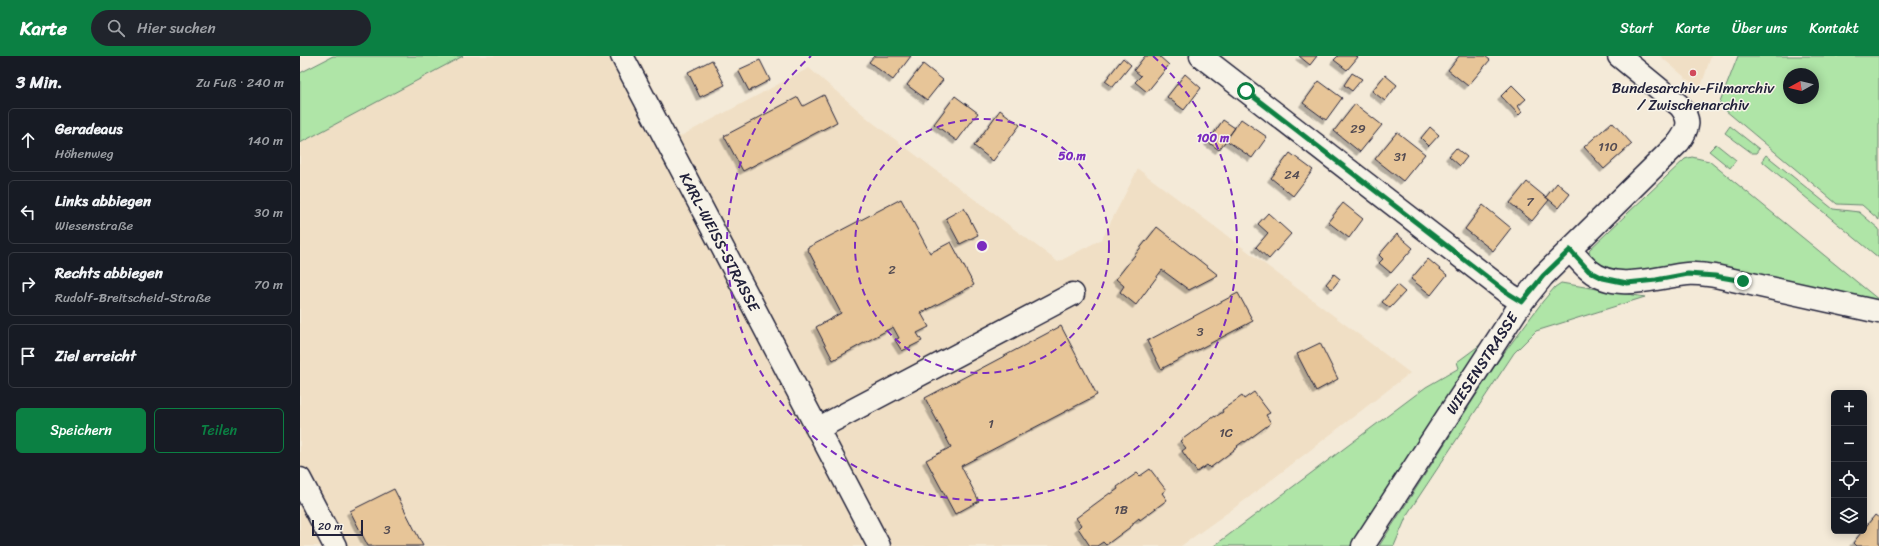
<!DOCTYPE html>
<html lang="de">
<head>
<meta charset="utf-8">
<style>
  body { margin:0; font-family:Sriracha,sans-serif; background:#20242c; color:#f1f3f6 }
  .controls { position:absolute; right:12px; bottom:12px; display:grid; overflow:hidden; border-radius:6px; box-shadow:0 2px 10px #0003 }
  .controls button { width:36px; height:36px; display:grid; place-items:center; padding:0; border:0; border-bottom:1px solid #363941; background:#171b24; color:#f1f3f6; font:20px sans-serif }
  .compass { position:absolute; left:1483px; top:12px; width:36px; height:36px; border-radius:50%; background:#171b24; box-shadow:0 2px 10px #0003; rotate:262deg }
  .scale { position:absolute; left:12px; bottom:10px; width:51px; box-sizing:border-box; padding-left:4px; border:2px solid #22223b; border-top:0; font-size:11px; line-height:14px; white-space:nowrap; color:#22223b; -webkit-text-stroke:3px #f7f3e8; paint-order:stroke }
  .stop { position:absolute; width:12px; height:12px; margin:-9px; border:3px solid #0b8043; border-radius:50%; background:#fff }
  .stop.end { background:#0b8043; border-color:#fff; box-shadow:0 1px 4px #0008 }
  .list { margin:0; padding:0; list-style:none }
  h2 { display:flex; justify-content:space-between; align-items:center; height:52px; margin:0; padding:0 16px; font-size:17px }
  h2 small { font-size:13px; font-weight:400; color:#9ea1a6 }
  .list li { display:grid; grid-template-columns:26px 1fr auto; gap:12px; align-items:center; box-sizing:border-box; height:64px; margin:0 8px 8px; padding:0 8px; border:1px solid #363941; border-radius:6px }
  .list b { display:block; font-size:15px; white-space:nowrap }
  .list p { margin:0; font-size:13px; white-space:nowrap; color:#9ea1a6 }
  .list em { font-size:13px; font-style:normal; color:#9ea1a6 }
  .actions { display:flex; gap:8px; padding:12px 16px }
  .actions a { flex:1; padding:9px 0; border:1px solid #0b8043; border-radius:6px; text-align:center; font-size:14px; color:#0b8043 }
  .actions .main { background:#0b8043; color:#fff }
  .icon { flex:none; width:22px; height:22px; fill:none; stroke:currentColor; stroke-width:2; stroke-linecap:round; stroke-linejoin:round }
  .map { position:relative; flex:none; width:1579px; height:490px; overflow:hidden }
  header { display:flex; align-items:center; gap:24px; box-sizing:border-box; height:56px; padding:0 20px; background:#0b8043; color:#fff }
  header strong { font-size:19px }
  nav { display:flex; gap:22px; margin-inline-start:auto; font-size:14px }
  .search { width:280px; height:36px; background:#20242c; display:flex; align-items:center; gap:10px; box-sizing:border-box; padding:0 14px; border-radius:22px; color:#9ea1a6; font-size:15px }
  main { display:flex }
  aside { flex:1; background:#171b24 }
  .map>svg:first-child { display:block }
  .built { fill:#f0dfc5 }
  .green { fill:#afe5a7; stroke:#688471; fill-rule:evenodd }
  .building { fill:#e7c598; stroke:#22223b; filter:url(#shadow) }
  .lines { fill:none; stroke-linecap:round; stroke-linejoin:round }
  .minor-casing { stroke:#22223b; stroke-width:25 }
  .minor { stroke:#f7f3e8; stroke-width:22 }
  .route { stroke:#0b8043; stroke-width:5 }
  .ring { fill:none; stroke:#7b2cbf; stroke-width:2; stroke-dasharray:7 5 }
  .poi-dot { fill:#d1495b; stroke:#f7f3e8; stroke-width:1.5 }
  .labels { text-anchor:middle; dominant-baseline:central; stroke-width:3; stroke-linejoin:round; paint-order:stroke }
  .number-label { font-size:13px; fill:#534b52 }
  .poi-label { font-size:15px; fill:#22223b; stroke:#f7f3e8 }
  .street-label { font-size:15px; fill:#22223b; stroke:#f7f3e8 }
  .centre { fill:#7b2cbf; stroke:#f7f3e8; stroke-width:2 }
  .ring-label { font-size:12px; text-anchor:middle; font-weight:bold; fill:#7b2cbf; stroke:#f7f3e8; stroke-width:3; stroke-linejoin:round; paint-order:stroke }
</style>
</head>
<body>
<header>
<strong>Karte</strong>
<div class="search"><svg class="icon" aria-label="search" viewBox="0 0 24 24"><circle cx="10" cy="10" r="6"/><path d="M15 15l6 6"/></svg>Hier suchen</div>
<nav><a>Start</a><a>Karte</a><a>Über uns</a><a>Kontakt</a></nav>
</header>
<main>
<aside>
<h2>3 Min.<small>Zu Fuß · 240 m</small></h2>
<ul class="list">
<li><svg class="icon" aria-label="ahead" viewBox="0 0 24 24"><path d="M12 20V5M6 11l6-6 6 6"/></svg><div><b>Geradeaus</b><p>Höhenweg</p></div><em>140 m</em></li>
<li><svg class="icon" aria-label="left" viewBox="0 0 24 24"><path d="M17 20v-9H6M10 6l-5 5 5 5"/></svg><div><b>Links abbiegen</b><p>Wiesenstraße</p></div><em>30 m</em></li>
<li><svg class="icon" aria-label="right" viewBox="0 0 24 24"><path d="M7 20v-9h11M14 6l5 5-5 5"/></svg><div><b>Rechts abbiegen</b><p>Rudolf-Breitscheid-Straße</p></div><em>70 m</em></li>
<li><svg class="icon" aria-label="arrive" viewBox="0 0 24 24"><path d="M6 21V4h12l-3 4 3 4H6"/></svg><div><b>Ziel erreicht</b></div></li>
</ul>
<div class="actions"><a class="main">Speichern</a><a>Teilen</a></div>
</aside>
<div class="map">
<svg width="1579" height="490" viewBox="0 0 1579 490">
  <defs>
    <filter id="shadow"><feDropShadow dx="-3.5" dy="3.5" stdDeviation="0" flood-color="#0004"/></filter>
  </defs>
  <rect width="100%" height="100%" fill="#f4ead8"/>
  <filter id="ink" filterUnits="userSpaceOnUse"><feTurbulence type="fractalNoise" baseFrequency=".025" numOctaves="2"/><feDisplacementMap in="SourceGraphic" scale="8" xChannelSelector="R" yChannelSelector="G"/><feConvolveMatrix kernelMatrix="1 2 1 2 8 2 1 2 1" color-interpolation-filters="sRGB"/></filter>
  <g filter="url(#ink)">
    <path class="built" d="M163,0h174l42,81 130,-69 63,54 186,140 44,-23 36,-70 272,204 -162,125 -67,48h-881v-403z
      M1360,0h51l-11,34z"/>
    <path class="green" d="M33,0h130l-163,87v-70z
      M1438,0h141v164l-17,-15 -25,-1 -118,-99zM1489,18h24v24h-24z
      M1430,70l29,23 -3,4h-4l-27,-20z
      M1416,88l20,16 -6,8 -21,-17z
      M1466,99l67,54 26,3 20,17v29l-116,-96v-3z
      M1392,101l17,4 170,139v4l-219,-33 -50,1 -19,-14 -2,-8 96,-91z
      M1261,227l84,14 -109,34 -22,22 -106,160 -14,33h-15l119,-185 45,-60 12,-14z
      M1184,286l-131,204h-139l212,-159 33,-19 -2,-6z"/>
    <path class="building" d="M574,0h37l-18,24 -24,-18z
      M845,0h14l10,9 -22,27 -12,-10 6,-6 -7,-6z
      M999,0h18l-7,9z
      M1038,0h18l2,1 -11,13 -13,-10z
      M1159,0h26l5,4 -22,26 -20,-16z
      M823,2l8,7 -18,22 -8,-6z
      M412,4l13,25 -25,12 -12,-25z
      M460,4l10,20 -21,11 -11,-21z
      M623,8l20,16 -16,20 -20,-15z
      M1052,17l10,6 -10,12 -8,-6z
      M885,18l16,14 -17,22 -17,-13z
      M1085,19l12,10 -12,16 -13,-10z
      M1019,25l23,17 -16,22 -23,-17z
      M1212,29l14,14 -8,7 4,6 -3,3 -18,-19z
      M524,39l13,27 -94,49 -19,-35 74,-39 5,9z
      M655,40l23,17 -21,28 -23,-17z
      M1055,48l27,21 -22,27 -26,-21z
      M700,54l20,15 -27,36 -19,-15z
      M941,63l26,18 -15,21 -26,-18z
      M923,64l12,8 -16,22 -11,-8z
      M1312,66l20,22 -28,25 -20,-22z
      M1130,71l9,8 -10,11 -8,-8z
      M1097,76l28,22 -22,27 -28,-22z
      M1156,92l11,9 -7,9 -11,-10z
      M990,97l23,17 -20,26 -22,-18z
      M1227,126l22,18 -17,21 -22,-18z
      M1257,127l13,11 -11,14 -13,-11z
      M601,143l29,54 21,-11 23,43 -53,28 8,14 -12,6 5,8 -20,10 -7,-11 4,-2 -6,-11 -60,33 -17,-33 25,-14 -34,-65z
      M1043,147l20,16 -14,19 -21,-16z
      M1183,149l28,23 -18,23 -28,-22z
      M664,152l14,27 -18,9 -14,-26z
      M968,157l23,21 -22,25 -13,-12 12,-14 -10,-9z
      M857,171l61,48 -29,15 -27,-20 -26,35 -16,-13 4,-6 -8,-7z
      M1097,178l16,14 -22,25 -12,-10 4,-4 -4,-4z
      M1128,203l19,16 -16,20 -20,-16z
      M1034,218l6,5 -8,10 -6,-5z
      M1097,229l8,7 -15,16 -8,-6z
      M938,237l15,28 -92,48 -14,-28z
      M761,270l36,69 -136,71 18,35 -24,13 -29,-54 25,-13 -26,-49z
      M1020,287l18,36 -22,12 -19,-37z
      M954,336l16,21 -4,2 5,8 -26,19 -1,-1 -7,5 1,1 -28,21 -3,-3 -10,7 -15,-21 4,-3 -6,-7 35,-25v1l8,-5 -1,-2 20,-14 2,3z
      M850,413l16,21 -4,3 5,7 -27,20 -1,-2 -6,5v2l-27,20 -3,-3 -6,4h-7l-12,-18 3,-3 -5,-7 34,-25 1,1 7,-5 -1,-2 20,-14 3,3z
      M94,433l29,57h-55l-18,-35z
      M1575,459l4,3v28h-23l-3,-3z"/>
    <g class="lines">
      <defs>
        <g id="minor">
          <path id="s1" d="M322,0l257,490"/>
          <path d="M901,0l308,238 13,8"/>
          <path d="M1270,194c6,7 12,14 19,20 27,23 67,7 98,4 9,-1 19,1 28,2l164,36"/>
          <path d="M517,373l256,-135"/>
          <path d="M0,423l35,67"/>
          <path id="s2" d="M1063,490l159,-244 21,-26 136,-134c10,-14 12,-22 1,-36l-61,-50"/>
        </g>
      </defs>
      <use href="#minor" class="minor-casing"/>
      <use href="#minor" class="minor"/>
    </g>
  </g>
  <g class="lines" filter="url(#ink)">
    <path class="route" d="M946,35l263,203 13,8 21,-26 27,-26 19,21 14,7 24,5 29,-3 32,-6 27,2 28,5"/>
  </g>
  <g class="ring">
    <circle cx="682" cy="190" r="127"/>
    <path d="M853 0A255 255 0 1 1 511 0"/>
  </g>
  <circle class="poi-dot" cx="1393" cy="17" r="4"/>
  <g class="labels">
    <g class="number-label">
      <text x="1058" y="72">29</text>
      <text x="1308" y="90">110</text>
      <text x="1100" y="100">31</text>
      <text x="992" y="118">24</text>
      <text x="1230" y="145">7</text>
      <text x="592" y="213">2</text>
      <text x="900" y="275">3</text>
      <text x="691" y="367">1</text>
      <text x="926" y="376">1C</text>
      <text x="821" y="453">1B</text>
      <text x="87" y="473">3</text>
    </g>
    <g class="poi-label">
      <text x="1393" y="32">Bundesarchiv-Filmarchiv<tspan x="1393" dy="17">/ Zwischenarchiv</tspan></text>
    </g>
    <g class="street-label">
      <text stroke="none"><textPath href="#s1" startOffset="210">KARL-WEISS-STRASSE</textPath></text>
      <text stroke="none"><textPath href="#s2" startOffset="218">WIESENSTRASSE</textPath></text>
    </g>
  </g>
  <circle cx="682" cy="190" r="6" class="centre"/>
  <g class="ring-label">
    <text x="913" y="86">100 m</text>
    <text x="772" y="104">50 m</text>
  </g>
</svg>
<div class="controls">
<button>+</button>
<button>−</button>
<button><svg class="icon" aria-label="locate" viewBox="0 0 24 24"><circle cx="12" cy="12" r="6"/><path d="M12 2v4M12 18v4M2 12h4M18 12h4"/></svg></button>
<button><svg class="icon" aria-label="layers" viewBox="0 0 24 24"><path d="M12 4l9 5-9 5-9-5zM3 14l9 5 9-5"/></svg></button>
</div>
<svg class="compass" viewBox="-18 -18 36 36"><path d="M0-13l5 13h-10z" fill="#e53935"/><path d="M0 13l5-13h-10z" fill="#9ea1a6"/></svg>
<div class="scale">20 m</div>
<div class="stop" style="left:946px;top:35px"></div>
<div class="stop end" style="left:1443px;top:225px"></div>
</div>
</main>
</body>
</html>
